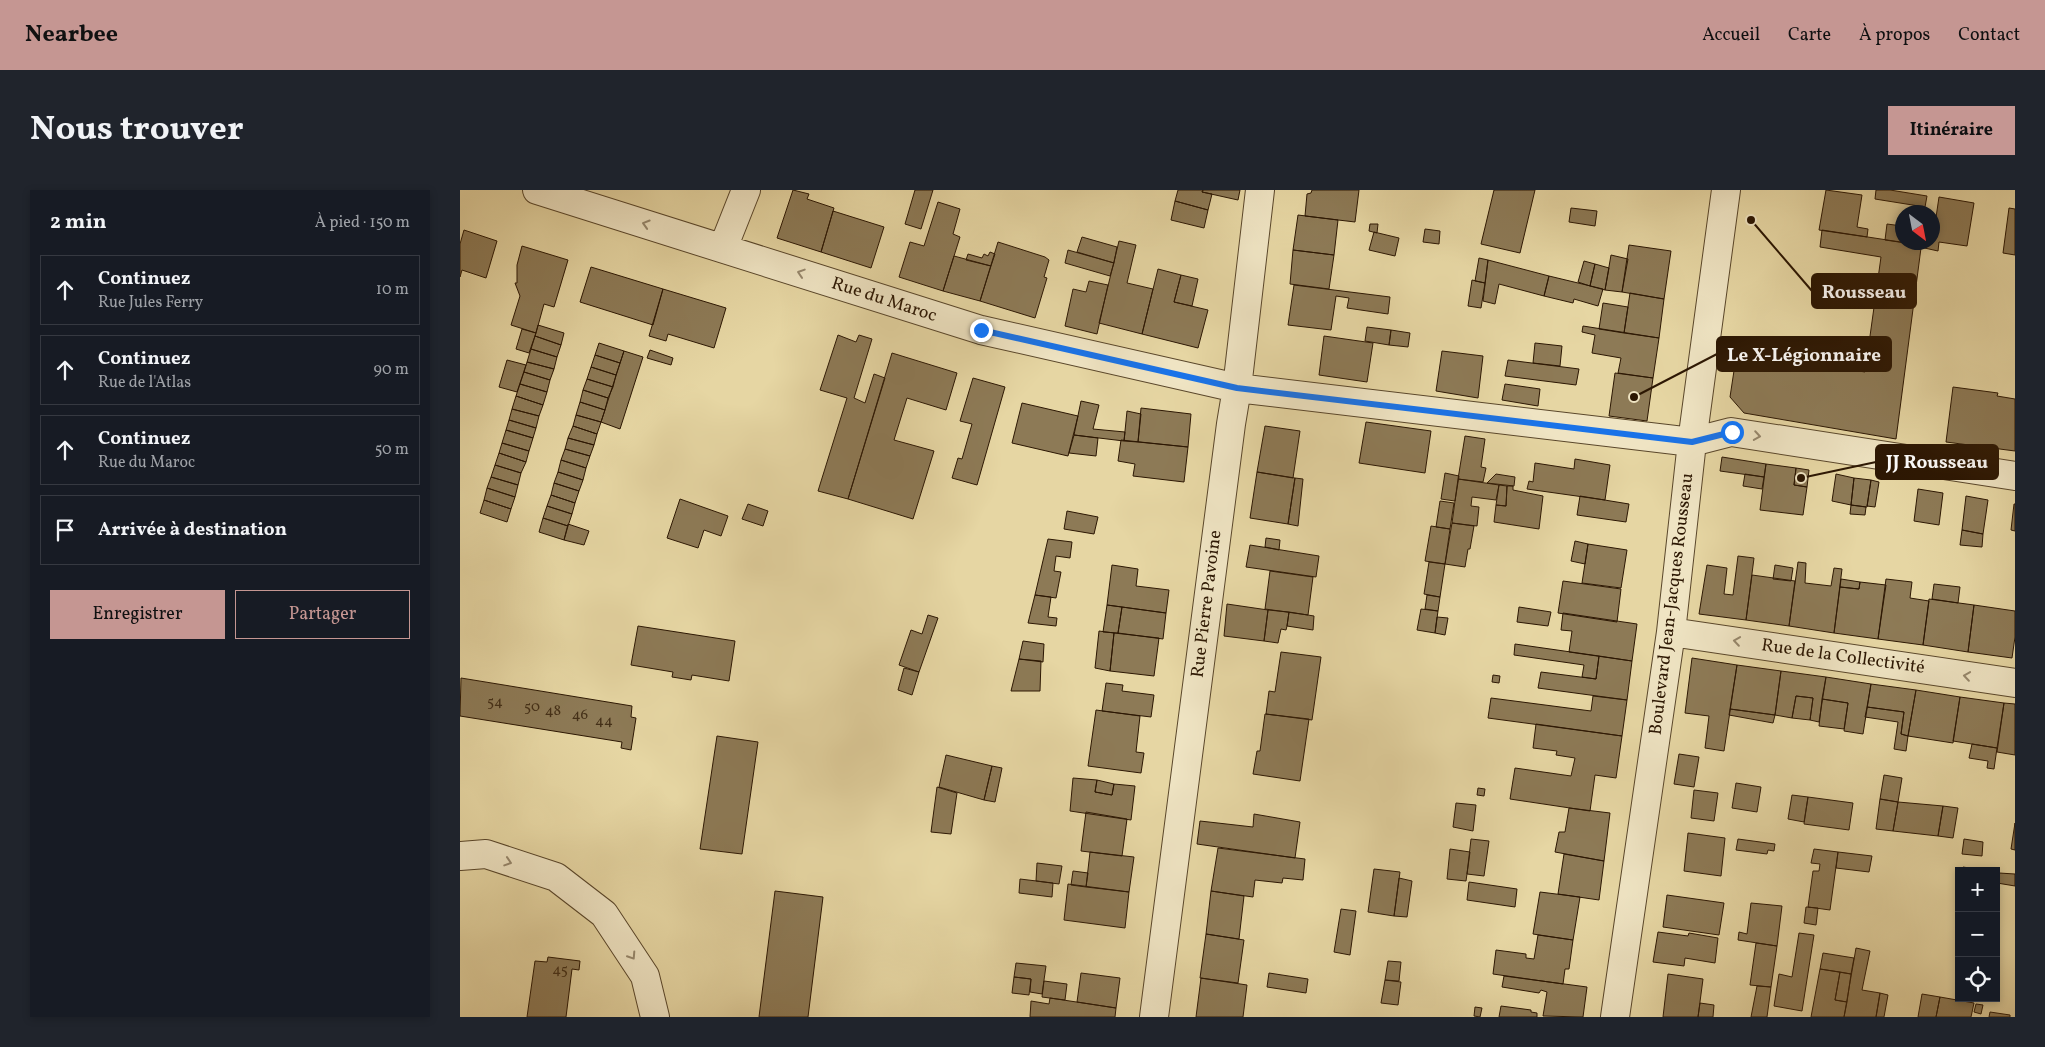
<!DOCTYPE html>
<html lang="fr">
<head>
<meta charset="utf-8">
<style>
  body { margin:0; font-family:Vollkorn,serif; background:#20242c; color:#f1f3f6 }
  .controls { position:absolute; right:15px; bottom:15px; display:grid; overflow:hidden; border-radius:0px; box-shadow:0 2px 8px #0003 }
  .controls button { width:45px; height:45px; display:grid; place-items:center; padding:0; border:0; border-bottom:1px solid #363941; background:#171b24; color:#f1f3f6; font:25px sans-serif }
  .compass { position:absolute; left:1435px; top:15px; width:45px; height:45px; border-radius:50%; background:#171b24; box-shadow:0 2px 8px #0003; rotate:148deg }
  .stop { position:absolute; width:15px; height:15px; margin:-11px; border:4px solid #1a73e8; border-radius:50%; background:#fff }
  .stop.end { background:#1a73e8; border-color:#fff; box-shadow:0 1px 5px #0008 }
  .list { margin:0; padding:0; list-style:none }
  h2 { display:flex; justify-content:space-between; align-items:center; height:65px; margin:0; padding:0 20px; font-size:21px }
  h2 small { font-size:16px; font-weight:400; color:#9ea1a6 }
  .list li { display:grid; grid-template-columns:32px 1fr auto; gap:15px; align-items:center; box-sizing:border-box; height:70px; margin:0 10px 10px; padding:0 10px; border:1px solid #363941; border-radius:0px }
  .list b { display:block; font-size:19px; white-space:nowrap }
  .list p { margin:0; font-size:16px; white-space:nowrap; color:#9ea1a6 }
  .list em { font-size:16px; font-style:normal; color:#9ea1a6 }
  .actions { display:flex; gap:10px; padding:15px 20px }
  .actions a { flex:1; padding:11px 0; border:1px solid #c59692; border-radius:0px; text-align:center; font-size:18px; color:#c59692 }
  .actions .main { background:#c59692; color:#111 }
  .icon { flex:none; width:28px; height:28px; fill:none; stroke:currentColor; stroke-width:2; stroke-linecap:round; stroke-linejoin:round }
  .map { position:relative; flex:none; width:1555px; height:827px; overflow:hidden; border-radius:0px }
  header { display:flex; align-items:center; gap:30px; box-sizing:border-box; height:70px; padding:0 25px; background:#c59692; color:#111 }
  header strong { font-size:24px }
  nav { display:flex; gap:28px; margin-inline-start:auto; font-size:18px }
  .intro { display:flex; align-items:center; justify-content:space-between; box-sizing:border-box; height:120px; padding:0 30px }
  h1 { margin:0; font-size:35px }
  .button { padding:12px 22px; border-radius:0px; background:#c59692; color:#111; font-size:18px; font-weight:700 }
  main { display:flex; gap:30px; padding:0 30px }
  aside { flex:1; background:#171b24; border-radius:0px; box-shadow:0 2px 8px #0003 }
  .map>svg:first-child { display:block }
  .building { fill:#8d7a56; stroke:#2c1703 }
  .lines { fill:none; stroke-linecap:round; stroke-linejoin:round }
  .minor-casing { stroke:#5a472b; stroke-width:30 }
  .minor { stroke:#efe4c3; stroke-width:28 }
  .oneway { stroke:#97886d }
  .route { stroke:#1a73e8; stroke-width:6 }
  .labels { text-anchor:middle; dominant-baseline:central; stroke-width:5; stroke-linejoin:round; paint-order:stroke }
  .number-label { font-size:15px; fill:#443018 }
  .street-label { font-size:18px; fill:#2c1703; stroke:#efe4c3 }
  .leader { fill:none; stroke:#2c1703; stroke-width:2 }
  .callout-dot { fill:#2c1703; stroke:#efe4c3; stroke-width:2 }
  .callout { fill:#2c1703; stroke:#2c1703; stroke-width:2 }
  .callout-label { font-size:19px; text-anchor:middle; font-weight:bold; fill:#fff }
</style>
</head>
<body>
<header>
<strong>Nearbee</strong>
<nav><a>Accueil</a><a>Carte</a><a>À propos</a><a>Contact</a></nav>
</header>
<div class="intro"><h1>Nous trouver</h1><a class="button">Itinéraire</a></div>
<main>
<aside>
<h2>2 min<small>À pied · 150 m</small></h2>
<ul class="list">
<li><svg class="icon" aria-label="ahead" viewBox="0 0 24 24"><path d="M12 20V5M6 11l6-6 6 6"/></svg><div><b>Continuez</b><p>Rue Jules Ferry</p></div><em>10 m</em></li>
<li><svg class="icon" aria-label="ahead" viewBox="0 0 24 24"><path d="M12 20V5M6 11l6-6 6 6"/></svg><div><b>Continuez</b><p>Rue de l'Atlas</p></div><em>90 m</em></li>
<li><svg class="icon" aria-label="ahead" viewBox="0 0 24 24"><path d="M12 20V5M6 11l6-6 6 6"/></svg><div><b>Continuez</b><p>Rue du Maroc</p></div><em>50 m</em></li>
<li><svg class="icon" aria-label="arrive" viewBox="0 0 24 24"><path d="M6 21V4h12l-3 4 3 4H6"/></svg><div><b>Arrivée à destination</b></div></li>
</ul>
<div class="actions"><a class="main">Enregistrer</a><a>Partager</a></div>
</aside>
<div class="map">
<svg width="1555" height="827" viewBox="0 0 1555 827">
  <rect width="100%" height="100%" fill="#e6d6a3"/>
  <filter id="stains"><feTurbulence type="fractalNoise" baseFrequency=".004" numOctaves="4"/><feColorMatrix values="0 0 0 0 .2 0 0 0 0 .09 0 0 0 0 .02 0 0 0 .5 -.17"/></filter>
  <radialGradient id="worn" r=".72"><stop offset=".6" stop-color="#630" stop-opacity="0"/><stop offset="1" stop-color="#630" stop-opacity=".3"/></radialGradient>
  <path class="building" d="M333,0l16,4 -2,5 27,9 -13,44 -44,-14z
    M455,0h18l-12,39 -16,-5z
    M718,0h25l-1,2 10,2 -4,16 -33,-9z
    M743,0h37l-2,10 -36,-8z
    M852,0h47l-4,32 -50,-6 2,-22 4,-1z
    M1034,0h41l-15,63 -39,-9z
    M1366,0l36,5 -5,32 11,2 -1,8 -48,-7z
    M1416,0h14l37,6 -2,11 -50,-8z
    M1479,7l35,6 -7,43 -28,-4 -1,9 -18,-4v-5h12v-11h2z
    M715,11l33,9 -4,18 -33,-8z
    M478,12l22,7 -7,25 7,3 -17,54 -44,-14 11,-35 14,4z
    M1111,18l26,3 -2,15 -26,-4z
    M1549,18l6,1v46l-12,-2z
    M373,21l51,16 -13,41 -50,-16z
    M838,25l40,5 -4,35 -41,-5z
    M910,34h8l-1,9 -8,-2z
    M1427,34l15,2v16h18v3l-35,-5z
    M965,39l15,2 -1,13 -16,-2z
    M4,40l33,11 -11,37 -24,-8 -2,7v-33z
    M1362,40l98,15 1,3 -25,191 -152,-26 -14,-16 7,-46 128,21 16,-115 -61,-10z
    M914,42l25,6 -4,18 -26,-6z
    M622,47l35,10 -3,16 -37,-11z
    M659,51l17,4 -9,38 26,6 -11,45 -43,-11z
    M538,52l47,15 4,3 -5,17 3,1 -12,40 -55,-17z
    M1169,55l42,6 -7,48 -42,-7z
    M62,56l46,14 -14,47 -10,-3 -8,29 -25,-8 9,-29 -5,-13h2v-18z
    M608,60l46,13 -4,13 -45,-13z
    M833,60l41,5 -5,34 -39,-5z
    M530,62l5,2 -4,12 -25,-6 2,-6 14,4 2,-4 4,2z
    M1151,65l17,4 -6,33 -17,-2z
    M494,66l37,10 -11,35 -37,-10z
    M1019,68l9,2 -3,23 -10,-2z
    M1028,70l61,16 -5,20 -45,-12 -4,20 -12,-3z
    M1124,71l11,3 -5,22 -12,-4z
    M1135,74l14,4 -4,22 -15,-4z
    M131,77l72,22 -10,36 -73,-23z
    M698,79l23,6 -7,27 34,8 -10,38 -56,-14z
    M721,85l17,4 -6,27 -18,-4z
    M1089,86l54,13 -5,17 -24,-7 -1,4 -29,-7z
    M1012,90l13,3 -4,25 -13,-2z
    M629,91l19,4 -11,49 -32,-8 8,-37 13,3z
    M834,95l96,12 -2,17 -41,-6 2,-10 -13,-2 -5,34 -43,-5z
    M203,99l63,19 -12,40 -46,-14 -2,7 -17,-5z
    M1170,103l34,6 -5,39 -35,-5z
    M1143,113l25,4 -4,26 -25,-4z
    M78,135l26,8 -3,12 -26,-9z
    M1123,136l76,12 -6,40 -35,-5 3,-15 -29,-5 3,-18 -13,-3z
    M907,137l24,3 -2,15 -24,-4z
    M62,139l14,4 -7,20 -13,-4z
    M931,140l19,3 -2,14 -19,-2z
    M378,145l18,7 3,-7 13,4 -18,59 11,5 9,-29 11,4 -37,121 -30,-8 29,-93 -27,-8z
    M75,146l26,9 -4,12 -26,-8z
    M864,146l49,7 -6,39 -48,-7z
    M139,153l25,8 -4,12 -25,-8z
    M1075,153l27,3 -2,20 -27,-3z
    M71,159l26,8 -3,12 -27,-7z
    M190,160l23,8 -2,7 -24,-7z
    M164,161l19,6 -23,72 -19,-7z
    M982,161l41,5 -5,42 -42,-7z
    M432,163l65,20 -11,37 -39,-12 -13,42 40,11 -21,68 -65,-20z
    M135,165l25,8 -4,12 -25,-8z
    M47,170l19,5 -9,27 -18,-5z
    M1048,170l71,9 -3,16 -71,-9z
    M67,172l27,7 -4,11 -26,-8z
    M131,177l25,8 -3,12 -26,-8z
    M64,182l26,8 -3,12 -27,-8z
    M1155,183l38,5 -6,43 -38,-5z
    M513,188l32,9 -28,98 -25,-7 6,-20 4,1 10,-35 -12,-3z
    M127,189l26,8 -5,11 -25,-8z
    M60,194l27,8 -4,13 -27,-9z
    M1045,194l35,5 -2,17 -36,-6z
    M1493,197l45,6 -1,3 18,3v52l-69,-9z
    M123,200l25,8 -3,12 -25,-8z
    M56,206l27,9 -4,11 -27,-7z
    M621,211l18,4 -6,24 32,3 -1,9 -50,-6z
    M120,212l25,8 -4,12 -25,-7z
    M562,213l56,13 -10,40 -56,-13z
    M681,218l50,6 -3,33 -50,-5z
    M52,219l27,7 -3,12 -27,-8z
    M667,221l14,3 -3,28 -14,-1z
    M116,225l25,7 -4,12 -24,-8z
    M49,230l27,8 -3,10 -27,-8z
    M906,232l65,9 -6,42 -66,-10z
    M113,236l24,8 -3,11 -26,-7z
    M805,236l35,5 -7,47 -36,-6z
    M46,240l27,8 -4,13 -27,-8z
    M614,245l24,3 -2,18 -27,-3z
    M1005,246l20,3 -4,28 5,1 -3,14 -25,-3z
    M108,248l26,7 -4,11 -25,-7z
    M661,250l67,7 -4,35 -51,-6 2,-12 -17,-3z
    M42,253l27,8 -3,11 -27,-9z
    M105,259l25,7 -4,12 -25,-8z
    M39,263l27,9 -5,11 -26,-8z
    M1262,267l44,7 -2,13 -44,-6z
    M1115,269l35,6 -5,35 -78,-11 2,-8 4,1 2,-19 39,6z
    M101,270l25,8 -3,12 -25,-8z
    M1306,274l30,4 -2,17 13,2 -4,28 -43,-5z
    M35,275l26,8 -3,12 -27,-8z
    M1336,278l13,2 -2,17 -13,-2z
    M98,282l25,8 -4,11 -25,-8z
    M797,282l38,6 -7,46 -38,-6z
    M985,283l14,3 -4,25 -14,-2z
    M1036,284l19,3 -1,9 -27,-3z
    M1285,284l19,3 -2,12 -19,-3z
    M1376,284l18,4 -3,27 -19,-4z
    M31,287l27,8 -3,12 -28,-9z
    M835,288l8,1 -5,47 -10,-2z
    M1394,288l17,2 -4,27 -16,-2z
    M998,289l41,6 -3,15 -24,-3 -1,9 8,1 -2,19 -25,-3z
    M1411,290l8,2 -4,25 -8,-1z
    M94,293l25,8 -4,12 -24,-8z
    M1039,295l8,1 -1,20 -10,-1z
    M1047,296h6v4l30,6 -4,33 -45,-7 2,-17 10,1z
    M27,298l28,9 -4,12 -27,-9z
    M1458,299l25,4 -4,32 -25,-4z
    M91,305l24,8 -3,11 -25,-8z
    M1120,306l49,8 -3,18 -49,-7z
    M1506,306l22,4 -5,34 -21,-4z
    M220,309l48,17 -7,20 -17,-6 -6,18 -31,-10z
    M24,310l27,9 -4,13 -27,-9z
    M980,311l14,2 -4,26 -14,-2z
    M288,314l20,7 -5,15 -21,-7z
    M1554,314h1v27l-4,-1z
    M1391,315l15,2 -1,8 -15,-1z
    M87,316l25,8 -4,12 -25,-8z
    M607,321l31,6 -4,17 -30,-5z
    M83,328l25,8 -4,14 -25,-8z
    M992,333l22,3 -4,23h-2l-3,18 -20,-3z
    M108,334l21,7 -5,14 -20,-5z
    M971,336l19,3 -5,35 -20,-3z
    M1502,340l21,4 -1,13 -22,-2z
    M806,348l14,2 -1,10 -14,-3z
    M588,349l24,3 -2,16 -14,-2 -2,15 7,1 -5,26 -21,-3z
    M1115,351l13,3 -3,20 -14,-3z
    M1128,354l39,6 -6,38 -39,-5z
    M790,355l69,11 -3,21 -70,-10z
    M1278,366l16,2 -8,62 -47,-6 8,-49 20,3 -3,26 9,1z
    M969,372l16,2 -5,33 -16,-3z
    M1338,372l8,1 -1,20 26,3 3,-18 8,1 -8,64 -45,-7z
    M652,375l26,4 -2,17 33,4 -3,23 -59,-8z
    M1315,375l18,3 -2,13 -18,-2z
    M810,381l43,6 -5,38 -43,-6z
    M1292,385l43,6 -6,45 -43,-6z
    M1381,389l19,3 -1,7 -19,-2z
    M1426,389l26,3 -2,16 19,3 -6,44 -45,-6z
    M1103,391l58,8 -4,33 -59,-9z
    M1400,392l26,3 -8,54 -44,-6 6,-46 19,2z
    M1474,394l26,3 -2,16 -26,-4z
    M575,405l16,2 -3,20 9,1 -1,8 -28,-3z
    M967,405l13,2 -2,14 -13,-2z
    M1469,409l45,6 -6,47 -45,-7z
    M767,414l41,6 -4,31 -40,-5z
    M647,415l15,2 -4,26 -15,-1z
    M1514,415l41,6v26l-3,21 -44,-6z
    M662,417l44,6 -3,26 -45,-6z
    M1059,417l32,5 -3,14 -31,-4z
    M961,419l17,2 -3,22 -18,-3z
    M808,420l21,2 -2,14 -1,4 -5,-1 -3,14 -14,-2z
    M829,422l25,4 -1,14 -26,-4z
    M1103,423l74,11 -5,37 -63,-9 3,-21 -11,-1z
    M468,425l10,3 -19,54 -20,-7 12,-35 11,4z
    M977,427l11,1 -3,17 -10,-2z
    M178,436l97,15 -6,40 -37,-6 -1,5 -19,-3 1,-5 -42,-7z
    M639,441l15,2 -4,38 -15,-3z
    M654,443l45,5 -5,38 -44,-5z
    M563,451l21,3 -1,18 -24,-3z
    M1055,454l84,12 -3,23 -14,-2 2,-12 -70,-10z
    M821,462l40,5 -9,63 -46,-6 3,-23 6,1z
    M1139,466l33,5 -5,39 -89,-12 3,-16 55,7z
    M1232,468l45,7 -13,86 -19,-3 4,-32 -24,-3z
    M559,469l22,2 -1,30h-29z
    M1277,475l44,6 -6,44 -45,-6z
    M444,478l15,4 -7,23 -14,-5z
    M1321,481l45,6 -7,45 -9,-2 3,-22 -17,-2 -4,22 -17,-3z
    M1033,485l7,1 -1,7 -7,-1z
    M1366,487l45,7 -8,50 -19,-3 4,-28 -26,-4z
    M1,488l171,28 -1,11 5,1 -5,32 -10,-2 1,-6 -162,-26z
    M646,493l17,2 -1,6 32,4 -3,22 -49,-6z
    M1411,494l45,6 -8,46 -7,-2 3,-22 -37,-5z
    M1456,500l44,7 -7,46 -45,-7z
    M1133,506l34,4 -5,36 -134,-18 3,-20 100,13z
    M1336,506l17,2 -3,22 -18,-2z
    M1500,507l44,6 -7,45 -44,-7z
    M1362,509l26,4 -4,26 -25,-3z
    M1544,513l11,1v51l-18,-3z
    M1407,517l37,5 -3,22 7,2 -2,15 -12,-2 4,-27 -33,-5z
    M1270,519l45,6 -2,8 -44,-8z
    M636,520l44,6 -4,36 8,1 -3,20 -53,-7z
    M805,524l44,5 -9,62 -47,-7 4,-23h3z
    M1076,534l86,12 -6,42 -21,-3 -5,36 -80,-12 5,-31 56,8 4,-18 -19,-3 1,-4 -24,-3z
    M257,546l41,6 -16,112 -42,-5z
    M1512,554l25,4 -3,21 -7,-1 1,-7 -19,-3z
    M1219,564l20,3 -5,30 -20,-3z
    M486,565l46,11 -8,34 -45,-13z
    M532,576l10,2 -7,34 -11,-2z
    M1424,585l18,3 -4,24 -18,-3z
    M613,588l24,2 -2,12 17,3 2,-11 21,2 -4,34 -61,-9z
    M637,590l17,4 -2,11 -17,-3z
    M1276,593l25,4 -4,25 -25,-4z
    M477,597l20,6 -6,41 -20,-2z
    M1018,598l7,1 -1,7 -7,-1z
    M1234,600l24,3 -4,28 -23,-3z
    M1332,605l16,2 -4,25 -16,-3z
    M1348,607l45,6 -4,27 -45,-6z
    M1420,609l18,3 -5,29 -17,-2z
    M1438,612l45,4 -5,30 -45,-5z
    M996,613l20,2 -3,26 -20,-4z
    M1483,616l15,2 -5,30 -15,-2z
    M1109,618l41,5 -6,48 -49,-9 4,-20h6z
    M626,622l41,7 -5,37 -41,-5z
    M794,624l46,8 -5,36 -98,-14 3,-23 53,6z
    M1555,633v27l-4,-1z
    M1228,643l37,5 -4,38 -37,-5z
    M1011,649l18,2 -5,35 -17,-2z
    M1278,649l37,5 -1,7 -6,-1 -1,4 -31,-4z
    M1504,649l19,3 -1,14 -20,-2z
    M758,658l87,11 -2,21 -20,-2 -1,5 -27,-3 -2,17 -42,-6z
    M990,659l20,3 -4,29 -19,-2z
    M1354,659l24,3 -8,58 -22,-3 5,-36h6l1,-7 -9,-1z
    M630,662l44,5 -5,35 -43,-5z
    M1378,662l34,4 -3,16 -33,-4z
    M1104,664l40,7 -5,39 -41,-6z
    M577,673l25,3 -3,18 -23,-3z
    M1503,677l24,4h-24z
    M914,679l26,3 -6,44 -26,-4z
    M613,681l15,2 -2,14 -15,-2z
    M1539,683l16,1v12l-18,-3z
    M939,688l13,3 -5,36 -13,-1z
    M560,689l33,4 -1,14 -33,-4z
    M1009,692l48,7 -2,18 -48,-7z
    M608,694l61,8 -4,36 -61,-8z
    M315,701l48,6 -15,120h-49z
    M751,701l33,5 -5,43 -33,-5z
    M1080,702l40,5 -7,43 -40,-6z
    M1207,705l57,8 -5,32 -56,-8z
    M1291,713l31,3 -5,40 -39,-6 1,-8 8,2z
    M1346,717l12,1 -2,17 -12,-2z
    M881,719l15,2 -6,44 -16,-3z
    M1198,742l30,4 1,-3 29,5 -3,25 -30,-5 -1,8 -31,-4z
    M1339,743l15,2 -12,76 -28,-5 5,-32 13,3z
    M746,744l38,6 -6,43 -38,-5z
    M1078,745l35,5 -4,29h-4l-2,15 -70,-10 3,-24 30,4v4l8,1z
    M1296,753l21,3 -6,41 -21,-2z
    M1396,758l14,3 -8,39 18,3 -4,24h-32z
    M1363,763l31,5 -3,16 -31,-5z
    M88,767l32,4 -1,9 -7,-1 -6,48h-39l8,-56 12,1z
    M928,771l13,1 -2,19 -14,-1z
    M556,773l30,3 -4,28 -12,-2 1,-13 -17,-2z
    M1360,779l20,3 -5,28 12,2 -3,15h-33z
    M1380,782l11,2 -4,28 -12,-2z
    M621,783l39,5 -4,30 -39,-6z
    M809,783l39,6 -2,14 -39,-6z
    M1208,784l35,5 -5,38h-35z
    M1044,786l83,11 -4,30 -40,-1 4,-24 -6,-2 -2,3 -37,-6z
    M554,787l17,2 -2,16 -17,-2z
    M741,788l46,7 -4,32h-47z
    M925,790l16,2 -3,23 -17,-2z
    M584,791l23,3 -2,16 -23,-3z
    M1297,796l14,1 -4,30h-16z
    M1420,803l8,2 -4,22h-8z
    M1462,804l18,3 -4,20h-18z
    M1480,807l34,6 -3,14h-35z
    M590,808l66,10 -1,9h-85l1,-16 18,3z
    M1240,813l14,2 -1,12h-15z
    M1516,814l7,1 -2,9 -7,-2z
    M1041,816l30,4v2l6,1v4h-38z
    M1015,817l7,1 -2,9 -6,-1z
    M1530,822l20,3v2h-21z"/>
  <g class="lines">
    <defs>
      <path id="minor" d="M77,0l444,140 256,58 455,54 39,-10 284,44
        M263,58l23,-58
        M1211,442l344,51
        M0,666l26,-2 70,23 48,37 41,62 10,41
        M694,827l77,-593 6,-36 23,-198
        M1155,827l56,-385 21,-190 34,-252"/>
    </defs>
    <use href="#minor" class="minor-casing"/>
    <use href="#minor" class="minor"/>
  </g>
  <defs><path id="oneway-chevron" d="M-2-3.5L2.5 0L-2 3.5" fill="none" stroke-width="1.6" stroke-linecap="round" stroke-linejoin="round" transform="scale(1.25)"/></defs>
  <g class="oneway">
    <use href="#oneway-chevron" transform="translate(186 34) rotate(-163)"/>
    <use href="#oneway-chevron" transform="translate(341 83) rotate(-162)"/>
    <use href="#oneway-chevron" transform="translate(1297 246) rotate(9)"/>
    <use href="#oneway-chevron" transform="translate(1277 451) rotate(-172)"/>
    <use href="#oneway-chevron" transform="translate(1507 486) rotate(-172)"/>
    <use href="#oneway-chevron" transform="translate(48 672) rotate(18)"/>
    <use href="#oneway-chevron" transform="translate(172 766) rotate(57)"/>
  </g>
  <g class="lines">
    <path class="route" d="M521,140l256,58 455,54 40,-10"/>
  </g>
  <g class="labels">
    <g class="number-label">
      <text x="35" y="512">54</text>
      <text x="72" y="517">50</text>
      <text x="93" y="521">48</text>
      <text x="120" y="525">46</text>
      <text x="144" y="531">44</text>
      <text x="100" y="780">45</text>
    </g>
    <g class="street-label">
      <text transform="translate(424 110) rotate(18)">Rue du Maroc</text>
      <text transform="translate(747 414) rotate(-83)">Rue Pierre Pavoine</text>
      <text transform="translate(1212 414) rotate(-83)">Boulevard Jean-Jacques Rousseau</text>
      <text transform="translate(1383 467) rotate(8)">Rue de la Collectivité</text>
    </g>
  </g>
  <path class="leader" d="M1291 30L1352 101M1174 207L1257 164M1341 288L1416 272"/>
  <g class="callout-dot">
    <circle cx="1291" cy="30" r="5"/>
    <circle cx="1174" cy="207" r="5"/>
    <circle cx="1341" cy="288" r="5"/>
  </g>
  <g class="callout">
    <rect x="1352" y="84" width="104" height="34" rx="5"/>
    <rect x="1257" y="147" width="174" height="34" rx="5"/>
    <rect x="1416" y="255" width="122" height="34" rx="5"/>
  </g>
  <g class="callout-label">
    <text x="1404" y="108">Rousseau</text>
    <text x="1344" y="171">Le X-Légionnaire</text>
    <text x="1477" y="278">JJ Rousseau</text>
  </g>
  <rect width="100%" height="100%" filter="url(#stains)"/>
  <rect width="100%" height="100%" fill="url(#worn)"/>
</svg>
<div class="controls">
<button>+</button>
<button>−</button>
<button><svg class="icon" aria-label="locate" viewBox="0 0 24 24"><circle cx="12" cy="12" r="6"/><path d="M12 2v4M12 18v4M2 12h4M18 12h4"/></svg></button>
</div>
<svg class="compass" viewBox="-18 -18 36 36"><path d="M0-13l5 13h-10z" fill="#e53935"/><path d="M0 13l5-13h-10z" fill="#9ea1a6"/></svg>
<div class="stop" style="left:1272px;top:242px"></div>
<div class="stop end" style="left:521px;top:140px"></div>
</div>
</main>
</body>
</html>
